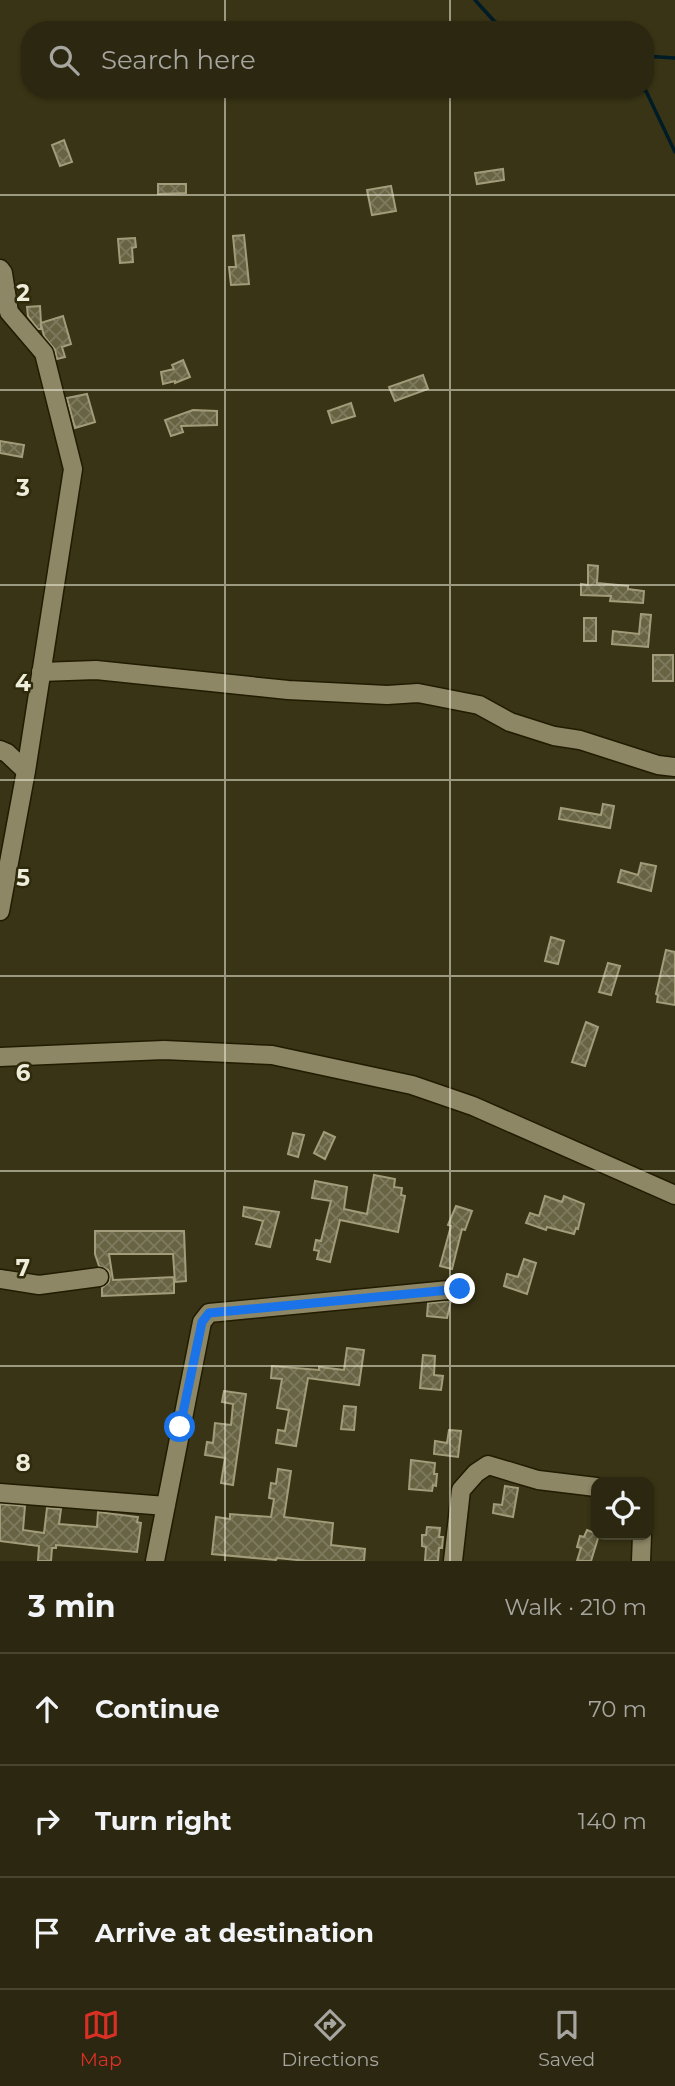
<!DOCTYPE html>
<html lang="en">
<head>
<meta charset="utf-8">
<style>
  body { margin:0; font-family:Montserrat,sans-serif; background:#37331e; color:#f1f3f6 }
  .controls { position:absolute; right:21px; bottom:21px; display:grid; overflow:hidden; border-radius:14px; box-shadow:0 2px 5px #0004 }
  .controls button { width:63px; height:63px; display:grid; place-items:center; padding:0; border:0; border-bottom:2px solid #474430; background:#2b2710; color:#f1f3f6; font:35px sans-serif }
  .stop { position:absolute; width:21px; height:21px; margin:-16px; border:5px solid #1a73e8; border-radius:50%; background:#fff }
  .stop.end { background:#1a73e8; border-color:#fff; box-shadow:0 2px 7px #0008 }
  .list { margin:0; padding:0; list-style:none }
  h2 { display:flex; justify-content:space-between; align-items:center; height:91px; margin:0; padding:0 28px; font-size:30px }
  h2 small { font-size:23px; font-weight:400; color:#a6a59f }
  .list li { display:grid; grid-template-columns:46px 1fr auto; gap:21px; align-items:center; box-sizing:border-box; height:112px; padding:0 28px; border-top:2px solid #474430 }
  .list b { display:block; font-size:26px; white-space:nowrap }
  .list em { font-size:23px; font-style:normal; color:#a6a59f }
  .icon { flex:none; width:38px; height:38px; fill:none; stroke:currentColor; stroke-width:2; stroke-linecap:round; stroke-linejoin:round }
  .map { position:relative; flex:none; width:675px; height:1561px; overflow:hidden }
  .search { position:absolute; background:#2b2710; box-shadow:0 2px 5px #0004; left:21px; right:21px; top:21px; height:77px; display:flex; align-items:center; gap:18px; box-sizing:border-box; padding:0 24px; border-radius:28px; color:#a6a59f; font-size:26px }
  .sheet { height:427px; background:#2b2710 }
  nav { display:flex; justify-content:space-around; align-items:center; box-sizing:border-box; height:98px; border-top:2px solid #474430; background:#2b2710; font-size:19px; color:#a6a59f }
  nav a { display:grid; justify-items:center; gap:4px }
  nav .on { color:#d93025 }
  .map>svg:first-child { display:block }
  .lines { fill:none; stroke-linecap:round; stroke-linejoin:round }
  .stream { stroke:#001c26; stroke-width:3.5 }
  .building { fill:url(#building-cross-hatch); stroke:#a29c7a; stroke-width:2 }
  .minor-casing { stroke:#211b00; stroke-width:21 }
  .minor { stroke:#8d8766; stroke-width:18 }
  .route { stroke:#1a73e8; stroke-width:9 }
  .grid { fill:none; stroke:#eeecda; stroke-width:2; stroke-opacity:0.55 }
  .grid-label { font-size:23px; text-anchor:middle; font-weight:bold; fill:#eeecda; stroke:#2f2a0b; stroke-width:5; stroke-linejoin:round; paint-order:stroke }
</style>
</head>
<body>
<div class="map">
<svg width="675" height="1561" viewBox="0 0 675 1561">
  <defs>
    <pattern id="building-cross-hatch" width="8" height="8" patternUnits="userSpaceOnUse" patternTransform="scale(1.75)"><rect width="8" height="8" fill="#686343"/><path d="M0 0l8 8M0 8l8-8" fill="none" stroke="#7e7a5e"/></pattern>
  </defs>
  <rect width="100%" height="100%" fill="#393415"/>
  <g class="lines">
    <path class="stream" d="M475,0l20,22 21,8
      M645,56l30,2
      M637,89l9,2 29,61"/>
  </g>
  <path class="building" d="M64,140l8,22 -12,4 -8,-21z
    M503,169l1,11 -27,4 -2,-11z
    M158,184h28v9l-28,1z
    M391,186l5,25 -24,4 -5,-25z
    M244,235l5,49 -18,1 -2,-18h7l-3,-31z
    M135,238l1,9 -4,1 1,14 -13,1 -2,-24z
    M40,306l1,17 22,-7 8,28 -9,3 3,10 -8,2 -2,-9 -11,-14 -3,-12v5h-3l-10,-13 -1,-9z
    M183,360l7,17 -15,6v-2l-12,3 -2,-12 13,-3 -2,-4z
    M423,375l5,14 -33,12 -6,-14z
    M87,394l8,28 -20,6 -8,-30z
    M351,403l4,13 -23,7 -4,-12z
    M193,410l24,1v14l-36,1 2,6 -12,4 -6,-16z
    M0,441l24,4 -2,12 -22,-4z
    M588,565l10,1 -1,17 31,3v3l16,2 -1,12 -33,-2 1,-5 -30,-1v-11l7,1z
    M641,614l10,1 -3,32 -36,-3 1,-13 26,3z
    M584,618h12v23h-12z
    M653,655h20v26h-20z
    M603,804l11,2 -4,22 -51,-9 2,-11 40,7z
    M641,863l15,3 -5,25 -33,-9 3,-12 17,5z
    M551,937l13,4 -6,23 -13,-3z
    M666,950l9,2v53l-18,-3 1,-7 -2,-1z
    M608,963l12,3 -9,29 -12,-3z
    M586,1022l12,5 -13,39 -13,-4z
    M324,1132l11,5 -10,22 -11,-6z
    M293,1133l11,2 -6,22 -10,-3z
    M374,1175l21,4 -1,8 8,1 -1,7 4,1 -7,36 -58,-12 -10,42 -13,-3 2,-8 -5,-1 2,-10 5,1 10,-40 -19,-3 3,-17 32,6 -3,22 23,5z
    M545,1196l17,6 2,-6 20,8 -6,25 -2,-1 -2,6 -27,-7 -1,3 -20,-7 4,-10 9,3z
    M456,1206l16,5 -7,19 -3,-1 -10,40 -12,-3 11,-40 -3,-1z
    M244,1207l35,5 -9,35 -14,-3 7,-23 -20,-5z
    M95,1231h89l2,50 -11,1 -2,-28h-64l4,26 61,-3v16l-72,3v-8l7,-6 1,-6 -2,-6 -9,-4 -4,-12z
    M524,1259l12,4 -9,31 -23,-8 3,-12 11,3z
    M451,1301l-4,17 -20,-2 1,-13z
    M347,1348l17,2 -5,35 -51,-7 -12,68 -20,-3 2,-13 7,1 4,-21 -12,-2 5,-29 -11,-1 1,-12 47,4v-3l25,3z
    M423,1355l12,1 -1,19 9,1 -2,14 -21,-2z
    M224,1391l22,3 -13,91 -12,-2 4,-25 -20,-3 2,-13 6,1 2,-20 16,2 2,-21 -11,-2z
    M344,1406l12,1 -2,23 -13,-1z
    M449,1430l12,1 -3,26 -24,-3 1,-13 12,2z
    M411,1460l24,3 -1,11h3l-1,12 -3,-1 -1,6 -23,-2z
    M278,1469l13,2 -7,46 49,6 -2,22 34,4 -1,12h-57l-30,-3 -1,2 -64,-6 4,-37 14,2v-5l41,3 3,-18 -5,-1 2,-15 5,1z
    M505,1486l13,2 -5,29 -20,-4 1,-9 8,1z
    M0,1504l25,2 -2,24 21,3 3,-25 14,1 -2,15 38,3 1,-15 40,5 -1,5 4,1 -4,29 -81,-7v3h-4l-1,13h-13l1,-15 -39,-5z
    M427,1527l13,1 -1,9h4l-1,11h-3l-1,13h-13l1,-14 -4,-1v-11h4z
    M587,1530l12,5 -8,26h-14l4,-13 -4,-1 3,-11 4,1z"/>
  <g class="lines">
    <defs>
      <path id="minor" d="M0,269l3,4 6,39 35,41 29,116 -47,302 -26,140
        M41,672l55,-2 192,20 99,5 31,-2 61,12 31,17 44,14 26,4 78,25 17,2
        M0,750l7,3 19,18
        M0,1057l164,-7 108,5 140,30 61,21 202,89
        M0,1279l39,6 60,-8
        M0,1493l166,13
        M155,1561l45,-229 2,-10 7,-9 250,-24
        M453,1561l8,-71 15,-17 12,-8 50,15 58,7
        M641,1561l1,-26"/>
    </defs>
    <use href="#minor" class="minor-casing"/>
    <use href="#minor" class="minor"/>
  </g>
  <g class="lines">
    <path class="route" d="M180,1427l22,-105 7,-9 251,-24"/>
  </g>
  <path class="grid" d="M225,0v30M450,0v30M225,89v1472M450,89v1472M0,195h675M0,390h675M0,585h675M0,780h675M0,976h675M0,1171h675M0,1366h675"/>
  <g class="grid-label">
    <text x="23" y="301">2</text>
    <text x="23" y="496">3</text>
    <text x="23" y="691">4</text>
    <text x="23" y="886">5</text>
    <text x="23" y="1081">6</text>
    <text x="23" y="1276">7</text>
    <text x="23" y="1471">8</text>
  </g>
</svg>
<div class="controls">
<button><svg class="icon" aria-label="locate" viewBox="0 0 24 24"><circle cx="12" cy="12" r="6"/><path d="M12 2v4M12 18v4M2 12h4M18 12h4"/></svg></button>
</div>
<div class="stop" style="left:180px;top:1427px"></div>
<div class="stop end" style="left:460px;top:1289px"></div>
<div class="search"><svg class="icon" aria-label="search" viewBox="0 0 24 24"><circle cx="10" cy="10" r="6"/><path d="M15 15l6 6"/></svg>Search here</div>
</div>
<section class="sheet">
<h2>3 min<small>Walk · 210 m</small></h2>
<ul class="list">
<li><svg class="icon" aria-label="ahead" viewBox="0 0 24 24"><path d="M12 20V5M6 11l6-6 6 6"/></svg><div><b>Continue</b></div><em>70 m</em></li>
<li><svg class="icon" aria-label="right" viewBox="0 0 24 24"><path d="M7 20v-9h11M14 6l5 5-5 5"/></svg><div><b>Turn right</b></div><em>140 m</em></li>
<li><svg class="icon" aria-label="arrive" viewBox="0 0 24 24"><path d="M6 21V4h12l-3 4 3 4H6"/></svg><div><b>Arrive at destination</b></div></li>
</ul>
</section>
<nav>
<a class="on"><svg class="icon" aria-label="map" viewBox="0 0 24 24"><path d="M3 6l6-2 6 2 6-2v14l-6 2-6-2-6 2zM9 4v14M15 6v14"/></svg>Map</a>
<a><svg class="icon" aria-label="directions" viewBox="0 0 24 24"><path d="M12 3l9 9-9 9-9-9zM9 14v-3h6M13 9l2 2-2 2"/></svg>Directions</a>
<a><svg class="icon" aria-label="saved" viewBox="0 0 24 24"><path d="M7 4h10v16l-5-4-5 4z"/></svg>Saved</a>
</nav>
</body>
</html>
